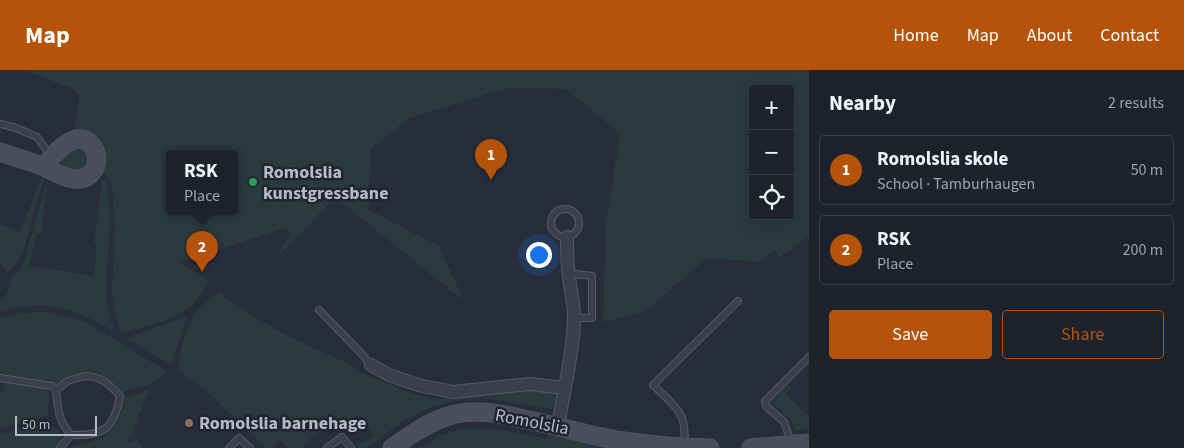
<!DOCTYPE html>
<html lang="en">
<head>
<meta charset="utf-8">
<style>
  body { margin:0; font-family:"Source Sans 3",sans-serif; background:#2b2f39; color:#f1f3f6 }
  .controls { position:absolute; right:15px; top:15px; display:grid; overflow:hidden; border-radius:5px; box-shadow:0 5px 20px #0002 }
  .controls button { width:45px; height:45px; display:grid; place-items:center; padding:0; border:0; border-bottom:1px solid #3c3f49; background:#1e222d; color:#f1f3f6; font:25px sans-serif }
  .scale { position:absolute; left:15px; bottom:12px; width:82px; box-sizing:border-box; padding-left:5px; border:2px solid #b7bbc7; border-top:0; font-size:14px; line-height:18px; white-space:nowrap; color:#b7bbc7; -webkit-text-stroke:4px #202531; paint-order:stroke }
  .you { position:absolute; left:538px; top:184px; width:18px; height:18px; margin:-12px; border:4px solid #fff; border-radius:50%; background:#1a73e8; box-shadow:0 0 0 8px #1a73e833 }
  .badge { display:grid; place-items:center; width:32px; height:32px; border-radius:50%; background:#b45309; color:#fff; font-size:16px; font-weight:700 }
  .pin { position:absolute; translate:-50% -41px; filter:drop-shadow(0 1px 2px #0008) }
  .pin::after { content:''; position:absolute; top:26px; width:18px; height:15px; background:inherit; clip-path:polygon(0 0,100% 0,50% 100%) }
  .popup { position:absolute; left:166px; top:80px; width:72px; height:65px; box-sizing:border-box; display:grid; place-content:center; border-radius:5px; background:#1e222d; filter:drop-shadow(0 1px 4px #0005); font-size:16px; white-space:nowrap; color:#a1a4aa }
  .popup b { font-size:19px; color:#f1f3f6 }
  .popup::after { content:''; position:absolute; left:50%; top:100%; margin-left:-10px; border:10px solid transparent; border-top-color:#1e222d }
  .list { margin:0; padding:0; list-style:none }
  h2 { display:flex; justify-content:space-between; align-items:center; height:65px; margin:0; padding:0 20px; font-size:21px }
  h2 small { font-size:16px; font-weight:400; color:#a1a4aa }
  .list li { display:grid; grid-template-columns:32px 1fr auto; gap:15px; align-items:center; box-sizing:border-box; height:70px; margin:0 10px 10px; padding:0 10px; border:1px solid #3c3f49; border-radius:5px }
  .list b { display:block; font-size:19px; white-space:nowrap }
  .list p { margin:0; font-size:16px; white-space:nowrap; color:#a1a4aa }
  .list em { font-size:16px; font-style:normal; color:#a1a4aa }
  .actions { display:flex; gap:10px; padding:15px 20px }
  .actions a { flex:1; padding:11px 0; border:1px solid #b45309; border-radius:5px; text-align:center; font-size:18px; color:#b45309 }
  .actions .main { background:#b45309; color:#fff }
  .icon { flex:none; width:28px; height:28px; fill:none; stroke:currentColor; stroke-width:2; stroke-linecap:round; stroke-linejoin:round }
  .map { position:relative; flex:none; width:809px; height:378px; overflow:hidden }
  header { display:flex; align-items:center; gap:30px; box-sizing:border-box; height:70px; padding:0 25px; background:#b45309; color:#fff }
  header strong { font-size:24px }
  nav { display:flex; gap:28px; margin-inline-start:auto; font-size:18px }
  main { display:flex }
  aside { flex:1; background:#1e222d }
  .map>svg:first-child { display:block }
  .green { fill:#2b3a3e; fill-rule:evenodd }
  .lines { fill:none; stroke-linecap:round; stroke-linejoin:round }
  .lane-casing { stroke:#565b67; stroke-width:8 }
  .street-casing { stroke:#565b67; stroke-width:14 }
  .secondary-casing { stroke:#565b67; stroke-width:19 }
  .lane { stroke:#3b404c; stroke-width:6 }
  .street { stroke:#3b404c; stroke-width:12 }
  .secondary { stroke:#4a4e5f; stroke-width:18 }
  .leisure-dot { fill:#2e9e5b; stroke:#202531; stroke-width:2 }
  .education-dot { fill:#8d6e63; stroke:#202531; stroke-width:2 }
  .labels { text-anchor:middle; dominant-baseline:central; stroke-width:5; stroke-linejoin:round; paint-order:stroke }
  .poi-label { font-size:18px; font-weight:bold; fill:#b7bbc7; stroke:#202531; text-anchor:start }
  .street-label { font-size:18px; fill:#b7bbc7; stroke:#202531 }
</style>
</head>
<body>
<header>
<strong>Map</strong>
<nav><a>Home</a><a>Map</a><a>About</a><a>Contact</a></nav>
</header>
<main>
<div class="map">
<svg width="809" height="378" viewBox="0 0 809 378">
  <rect width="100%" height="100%" fill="#282d3c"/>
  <path class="green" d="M22,0h787v141l-8,8 8,-6v23l-29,21 -6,-8 -13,13 -54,-4 -62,53 -42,11 3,-97 14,-91 -53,-45 -59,-1 -99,30 -39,32 -1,60 70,36 25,55 -129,-104 -49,52 -9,6 14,-21 -5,-6 -106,34 29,19c-6,10 -13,22 -22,28 -13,11 -49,20 -66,24l-6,-20 -3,-21 3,-66 -3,-38 -3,-10 -8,-8 -11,-34 -16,-7 5,-25v-9l-7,-7zM753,19h37v127h-37zM170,83h64v58h-64z
    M80,76l8,6 2,10 -9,11 -18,-5 -2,-10z
    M42,107h2l-21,75 -6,11 -9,9 -8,-9v-39l20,8z
    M48,109l-7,55h-5l-7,32 65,10 3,-32 -3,-1 8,-63 4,1c9,38 -1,78 1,116 0,10 4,20 7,30l-1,4c-38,-23 -69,-33 -113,-19v-11l5,-3 7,-21 8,-7 4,-9z
    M219,222c39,31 83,51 128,71l8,7 48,20 29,9 92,-10 30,4c2,6 1,10 -3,16l-67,-11 -24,2 -29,7 -29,15 -35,26h-9l-1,-4 18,-8 -17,-20c-16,5 -48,17 -56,32h-14l-7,-8 -8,8h-7l-57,-55 -29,-22c-5,-11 7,-43 13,-54 6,-10 16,-18 26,-25z
    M47,242l37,9 84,51 -18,12 -28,8c-11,-13 -27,-25 -46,-18 -7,3 -14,7 -22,9l-8,-4 -6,5 7,3c3,9 4,14 0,23l2,5 -49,14v-36l4,-4 -1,-10 17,3 -1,-4 -17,-2 -2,-6v-52l22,-5z
    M187,246l-16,49 -44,-27z
    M790,315l2,3 -6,6 23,22v12l-14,3 -5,-11 -18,-19 11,-12z
    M149,320l-11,27 -5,19 -6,2 2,5 8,-4 5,9h-72c18,-8 38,-6 48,-26 3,-8 3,-16 6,-24z
    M50,350l2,6c11,3 12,15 3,22h-55v-14z
    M462,359l40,1 44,9 3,-8 81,17h-212l27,-14z"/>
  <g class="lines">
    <defs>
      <path id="lane" d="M0,54l16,4 21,9 14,20
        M551 153a14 14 0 1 1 28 0a14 14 0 1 1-28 0Z
        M568,203l24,3v42h-18
        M319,240l42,43 10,12
        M84,306c17,0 25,8 36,20 -6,33 -16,40 -49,39 -13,-15 -13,-26 -15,-45l12,-9z
        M0,308l52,8 4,4
        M791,372l-7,-20 -18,-16 -1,-5 44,-44
        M684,376c4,-34 -9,-39 -31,-61l85,-84
        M60,378l11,-13
        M229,378l10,-10 11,10
        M327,378l15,-11 9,11"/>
      <path id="street" d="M371,295l18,10 29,10 35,7 77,-8 35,4
        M558,357c5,-36 15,-70 16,-106 1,-15 -4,-31 -5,-45 -2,-13 -2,-26 -2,-39"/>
      <path id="secondary" d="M0,82c14,5 30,9 44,15 16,7 38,23 51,1 3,-6 2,-14 -1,-19 -14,-26 -40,4 -50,18
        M392,378c18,-13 38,-27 60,-33 29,-8 61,2 90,8 27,6 54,14 81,18 29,4 58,7 87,7
        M751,378l58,-5"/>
    </defs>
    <use href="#lane" class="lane-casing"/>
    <use href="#street" class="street-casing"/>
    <use href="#secondary" class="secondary-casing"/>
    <use href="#lane" class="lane"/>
    <use href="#street" class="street"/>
    <use href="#secondary" class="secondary"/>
  </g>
  <circle class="leisure-dot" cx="253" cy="112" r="5"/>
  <circle class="education-dot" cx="189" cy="353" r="5"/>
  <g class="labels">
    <g class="poi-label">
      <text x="263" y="102">Romolslia<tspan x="263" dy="21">kunstgressbane</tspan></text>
      <text x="199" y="353">Romolslia barnehage</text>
    </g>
    <g class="street-label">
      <text transform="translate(532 352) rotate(11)">Romolslia</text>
    </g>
  </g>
</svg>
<div class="controls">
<button>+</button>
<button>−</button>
<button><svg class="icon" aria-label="locate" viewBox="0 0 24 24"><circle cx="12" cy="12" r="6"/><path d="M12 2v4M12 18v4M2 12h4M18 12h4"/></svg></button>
</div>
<div class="scale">50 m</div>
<div class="you"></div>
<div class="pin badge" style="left:491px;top:110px">1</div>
<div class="pin badge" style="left:202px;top:202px">2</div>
<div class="popup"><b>RSK</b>Place</div>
</div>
<aside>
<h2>Nearby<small>2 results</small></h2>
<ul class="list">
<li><span class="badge">1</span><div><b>Romolslia skole</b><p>School · Tamburhaugen</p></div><em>50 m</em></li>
<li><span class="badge">2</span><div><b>RSK</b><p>Place</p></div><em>200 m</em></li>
</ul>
<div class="actions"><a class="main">Save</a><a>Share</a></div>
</aside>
</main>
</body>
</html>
